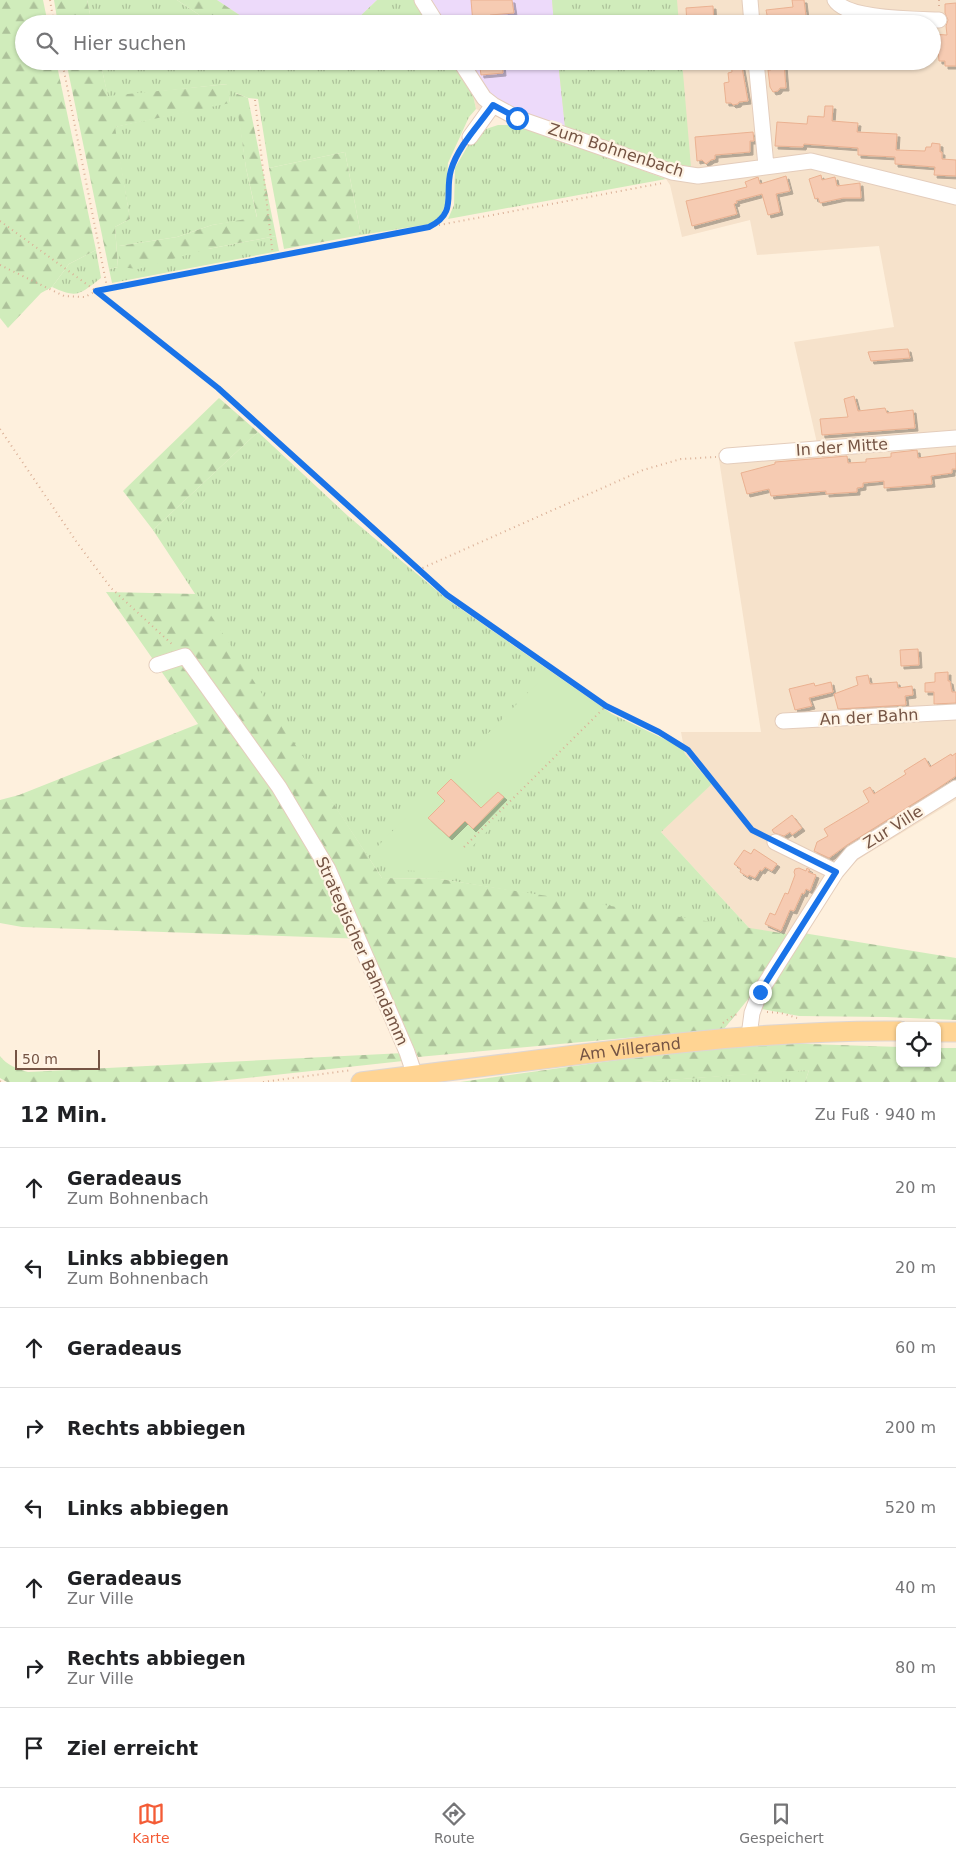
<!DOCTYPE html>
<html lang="de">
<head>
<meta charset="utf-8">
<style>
  body { margin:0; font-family:"DejaVu Sans",sans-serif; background:#f2f2f2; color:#202124 }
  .controls { position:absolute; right:15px; bottom:15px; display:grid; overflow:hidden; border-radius:8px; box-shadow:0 1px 4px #0004 }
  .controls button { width:45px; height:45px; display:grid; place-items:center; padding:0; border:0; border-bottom:1px solid #e0e0e0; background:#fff; color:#202124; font:25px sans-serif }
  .scale { position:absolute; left:15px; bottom:12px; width:85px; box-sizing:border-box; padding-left:5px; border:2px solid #755444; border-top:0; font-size:14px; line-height:18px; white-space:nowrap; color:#755444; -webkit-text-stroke:4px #fff4e5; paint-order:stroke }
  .stop { position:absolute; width:15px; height:15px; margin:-11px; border:4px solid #1a73e8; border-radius:50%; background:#fff }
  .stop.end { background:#1a73e8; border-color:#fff; box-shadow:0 1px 5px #0008 }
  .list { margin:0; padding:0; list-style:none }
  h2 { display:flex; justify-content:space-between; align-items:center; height:65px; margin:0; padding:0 20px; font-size:21px }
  h2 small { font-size:16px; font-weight:400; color:#757577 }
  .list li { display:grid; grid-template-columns:32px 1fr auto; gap:15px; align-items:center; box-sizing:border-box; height:80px; padding:0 20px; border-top:1px solid #e0e0e0 }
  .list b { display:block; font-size:19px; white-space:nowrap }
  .list p { margin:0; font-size:16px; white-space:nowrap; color:#757577 }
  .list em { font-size:16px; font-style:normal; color:#757577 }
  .icon { flex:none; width:28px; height:28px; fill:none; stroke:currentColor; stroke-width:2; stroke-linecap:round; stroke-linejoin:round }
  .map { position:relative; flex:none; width:956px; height:1082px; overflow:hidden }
  .search { position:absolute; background:#fff; box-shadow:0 1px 4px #0004; left:15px; right:15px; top:15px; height:55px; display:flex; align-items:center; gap:12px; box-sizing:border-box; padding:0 18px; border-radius:28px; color:#757577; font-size:19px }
  .sheet { height:705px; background:#fff }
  nav { display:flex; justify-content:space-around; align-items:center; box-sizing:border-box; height:70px; border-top:1px solid #e0e0e0; background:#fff; font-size:14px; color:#757577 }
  nav a { display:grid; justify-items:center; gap:2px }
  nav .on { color:#f45c36 }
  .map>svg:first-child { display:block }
  .residential { fill:#f6e2cb }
  .education { fill:#eddafa }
  .grass { fill:url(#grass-tufts) }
  .forest { fill:url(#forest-firs) }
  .pitch { fill:#d0ecbb }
  .building { fill:#f6cbb2; stroke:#eab191; filter:url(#shadow) }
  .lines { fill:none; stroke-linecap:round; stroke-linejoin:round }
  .minor-casing { stroke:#e4cdbc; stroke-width:17 }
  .major-casing { stroke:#ded6d2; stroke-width:21 }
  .path { stroke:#daaf96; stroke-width:2; stroke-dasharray:1 4; stroke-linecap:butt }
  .minor { stroke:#fff; stroke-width:15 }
  .major { stroke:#ffd493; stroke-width:19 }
  .route { stroke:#1a73e8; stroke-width:6 }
  .labels { text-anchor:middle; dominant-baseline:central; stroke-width:4.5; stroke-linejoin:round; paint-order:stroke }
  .street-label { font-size:16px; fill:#755444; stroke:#fff4e5 }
</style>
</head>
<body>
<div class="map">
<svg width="956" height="1082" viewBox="0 0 956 1082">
  <defs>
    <pattern id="grass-tufts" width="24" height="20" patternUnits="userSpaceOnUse" patternTransform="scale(1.25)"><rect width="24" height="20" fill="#d0ecbb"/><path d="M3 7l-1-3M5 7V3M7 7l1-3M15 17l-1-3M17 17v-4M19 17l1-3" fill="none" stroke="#adc29a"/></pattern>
    <pattern id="forest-firs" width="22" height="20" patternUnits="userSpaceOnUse" patternTransform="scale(1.25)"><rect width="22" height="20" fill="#d0ecbb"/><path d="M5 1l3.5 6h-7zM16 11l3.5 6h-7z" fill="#adc29a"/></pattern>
    <filter id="shadow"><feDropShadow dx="3" dy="3" stdDeviation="0" flood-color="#0004"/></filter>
  </defs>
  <rect width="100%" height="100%" fill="#fef0dd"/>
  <path class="residential" d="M414,0h542v800l-97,59 -19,16 -49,60 -40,-5 -91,-99 52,-47 -27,-30 -4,-22h80l-43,-279 99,-10 -23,-101 100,-15 -15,-81 -122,9 -7,-35 -68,17 -12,-52 -4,-6 -190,-70 -3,-14 -21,-34h480v-37h-503z"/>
  <path class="education" d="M217,0h160l-25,24h-99z
    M427,0h125l2,24h-112z
    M465,61h93l7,66 -29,-9 -24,-10 -21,-13z"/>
  <path class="grass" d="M87,0h90l36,24h-121z
    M377,0h37l15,24h-77z
    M552,0h125l2,24h-125z
    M100,61h352l21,34 3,14 -7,8 -21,46 -3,42 -5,12 -10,7 -69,11 -16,-83 -76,16 -11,-69 -10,-1 -12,-5 10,75 11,50 -45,7 -35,12 -58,9 89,3 68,-13 3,15 -167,32 -3,-14 9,-2 -3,-40 15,-8 -16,-92 116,-25 -3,-18 -119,13z
    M558,61h124l9,106 -23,-5 -103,-35z
    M498,125h21l147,54 -218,40 6,-14 1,-37 15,-26 16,-13z
    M96,250l5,28c-21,16 -23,21 -49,9l17,-23z
    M258,432l90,84 100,84 164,114 71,34 2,6 27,30 -51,48 90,98 -311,-51 -58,-1 -229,-348z
    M809,1070l-4,12h-165l146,-11z"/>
  <path class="forest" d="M0,0h43l5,24h-24v37h32l40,189 -27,14 -17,23 -11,6 -33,35 -8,-10z
    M54,0h33l5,24h-34z
    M177,0h40l36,24h-40z
    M66,61h34l8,35 120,-12 2,19 -115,24 15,92 -15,8 3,40 -9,2z
    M235,93l13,5 28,138 -68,13 -70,20 -19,-2v-21l58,-9 35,-12 45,-8 -11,-49z
    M345,152l16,83 -77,14 -15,-81z
    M219,398l39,34 -105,98 -30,-39z
    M106,592l91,2 185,284 58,1 347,55 -38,64 -25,31 -306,28 -52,-118 -344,-12 -22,-4v-123l19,-5 179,-71z
    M803,933l153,25v62l-70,-3 -87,-1 -37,-7 11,-28z
    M746,1042l154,5v16h37v-15h19v34h-151l4,-12 -169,12h-180z
    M404,1053l-1,8 -194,21h-202l-7,-4v-22c7,9 17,13 28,16z"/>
  <path class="pitch" d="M549,671l55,42 -157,159 -58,-2 -14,-21z"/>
  <path class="building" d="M471,0h41l2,13 -24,2v9h-17z
    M792,0h12l3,24h-28v-5l-11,1 -2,-10 27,-3z
    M956,3v63h-11v-5h-6l-1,-12h-6v-15l15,1 -1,-9 2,-6 -3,-7v-9z
    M713,6l1,18h-27l-1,-16z
    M479,61h23l1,12 -22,2z
    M770,61l14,3 2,24h-6l-2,3 -5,1 -3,-5 -2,-17h3z
    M741,62l7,39 -9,1 -1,2 -5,1 -2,-2h-5l-2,-20 5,-1 -1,-9 4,-1 -1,-9z
    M825,106h8l-1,15 26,2 -1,9 40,2 -1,16 29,1 1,-4h5l1,-4 8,1v8h2v7l14,1v16l-22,-1 1,-8 -40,-3v-7l-37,-2v-7l-54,-4 -1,3 -28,-1 2,-24 30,2 1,-8 16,1z
    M753,132l1,9h-4v11l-35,3v4l-4,1 -5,4 -4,-4 -5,1 -2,-24z
    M821,175l1,5 13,-3 2,9 23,-3 1,15h-18l-23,5 -2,-5 -3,1 -6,-20z
    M786,176l4,15 -14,3 4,18 -12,3 -6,-21 -26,7 1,2 -3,1 3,10 -45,12 -6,-25 61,-14 -2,-5 13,-5 2,7z
    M908,349l2,9 -39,3 -3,-9z
    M854,396l4,15 27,-3 2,5 26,-3 2,18 -93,7 -2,-16 28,-2 -4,-18z
    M917,450l1,8 38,-5v16h-4v4l-21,3 1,8 -48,4v-7l-21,2v4l-6,1v4l-31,2v-3l-55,5 -2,-7 -22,5 -6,-21 34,-9v-2l72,-6 1,7 18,-1v-3l25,-2v-4z
    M918,649l1,16 -18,1 -1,-16z
    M948,672v9h2l2,11h4v11l-22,1v-12h-9v-9l10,-1v-9z
    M868,675l2,9 27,-2 1,6 14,-2 1,9 -8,1 1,9 -68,4 -4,-15 24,-9 -2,-8z
    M831,682l2,10 -24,6 3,8 -17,4 -6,-21 25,-6 1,3z
    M956,753v23l-19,13 -90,56 -18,13 -15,-7 3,-9 11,-6 -4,-7 45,-27 -6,-11 7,-4 4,7 32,-20 -2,-3 21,-13 5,9 21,-13 1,2z
    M451,779l30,29 17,-16 6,5 -31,32 -8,-8 -16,16 -21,-19 17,-17 -8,-8z
    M792,815l10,13 -10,7 -2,-3 -6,4 -10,-3 -2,-3z
    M754,849l23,15 -5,7 -7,-4 -3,4 -2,-1 -5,8 -6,-3 -1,2 -8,-5 1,-3 -7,-5 10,-14 7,4z
    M799,868l7,3 1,-3 3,2 -2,2 8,3 -6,16 -4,-2 -2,5 -2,-1 -8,18 -4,-1 -9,21 -16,-7 5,-11 5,2 10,-22 3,1 7,-19 -1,-3 1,-3z"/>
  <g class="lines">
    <defs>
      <path id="minor" d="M422,0l15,24
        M750,0l2,24
        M835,0c12,20 81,19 104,20
        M460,61l24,37 9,7 24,13 155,54 26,4 113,-15 145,36
        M756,61l10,105
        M470,137l23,-32
        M727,456l229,-18
        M157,665l28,-9 94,131 49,82 79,183 10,30
        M783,721l173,-9
        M775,842l61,30
        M749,1036l3,-23 8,-21 76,-120 16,-19 104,-65"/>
      <g id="major">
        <path d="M937,1032h19"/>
        <path id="s1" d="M361,1082c74,-10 148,-19 222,-28 106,-13 209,-24 317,-23"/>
      </g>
    </defs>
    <use href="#minor" class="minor-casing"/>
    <use href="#major" class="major-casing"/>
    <path class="path" d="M50,0l4,24
      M939,0v7
      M62,61l45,226
      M255,100l18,157
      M0,221l96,70 122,97 229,207 159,111 53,26 29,18 64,80 11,6
      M434,226l229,-43
      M0,265l64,31 21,1 11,-6 12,-3 165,-30 156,-31c27,-13 17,-32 22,-55 2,-9 6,-18 12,-25
      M0,429l78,115 33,44 63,58
      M418,570l225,-100 38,-11 35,-2
      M464,847l142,-141
      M767,1012l14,1 16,5
      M723,1023l11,-8 6,-1
      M913,1023h13
      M0,1081l1,1
      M263,1082l89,-12"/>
    <use href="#minor" class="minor"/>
    <use href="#major" class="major"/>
  </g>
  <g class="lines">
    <path class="route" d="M517,118l-24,-13c-14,20 -35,41 -42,65 -7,24 7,43 -22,57l-333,64 122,97 229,207 159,111 53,26 29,18 64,80 84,42 -76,120"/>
  </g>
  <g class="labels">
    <g class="street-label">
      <text transform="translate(616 150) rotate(18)">Zum Bohnenbach</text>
      <text transform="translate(842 447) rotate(-4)">In der Mitte</text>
      <text transform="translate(869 717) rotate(-3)">An der Bahn</text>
      <text transform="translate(893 827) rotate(-32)">Zur Ville</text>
      <text transform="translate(362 951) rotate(66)">Strategischer Bahndamm</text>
      <text stroke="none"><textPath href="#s1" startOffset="271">Am Villerand</textPath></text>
    </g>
  </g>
</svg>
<div class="controls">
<button><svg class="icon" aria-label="locate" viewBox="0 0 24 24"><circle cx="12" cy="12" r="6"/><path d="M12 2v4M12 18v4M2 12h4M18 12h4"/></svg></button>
</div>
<div class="scale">50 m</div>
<div class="stop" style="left:517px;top:118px"></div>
<div class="stop end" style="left:760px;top:992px"></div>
<div class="search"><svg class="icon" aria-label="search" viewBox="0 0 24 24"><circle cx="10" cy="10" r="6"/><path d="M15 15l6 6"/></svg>Hier suchen</div>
</div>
<section class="sheet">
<h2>12 Min.<small>Zu Fuß · 940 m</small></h2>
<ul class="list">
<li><svg class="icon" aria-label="ahead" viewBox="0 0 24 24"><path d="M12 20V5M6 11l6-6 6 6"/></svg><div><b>Geradeaus</b><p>Zum Bohnenbach</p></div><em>20 m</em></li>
<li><svg class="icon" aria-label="left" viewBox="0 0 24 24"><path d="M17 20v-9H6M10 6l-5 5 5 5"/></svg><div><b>Links abbiegen</b><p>Zum Bohnenbach</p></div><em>20 m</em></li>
<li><svg class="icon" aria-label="ahead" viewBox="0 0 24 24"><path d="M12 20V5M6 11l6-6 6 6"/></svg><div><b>Geradeaus</b></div><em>60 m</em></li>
<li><svg class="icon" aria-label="right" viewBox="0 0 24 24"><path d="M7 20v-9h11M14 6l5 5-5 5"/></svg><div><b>Rechts abbiegen</b></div><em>200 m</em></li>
<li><svg class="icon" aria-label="left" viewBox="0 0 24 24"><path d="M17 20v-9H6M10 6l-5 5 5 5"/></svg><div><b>Links abbiegen</b></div><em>520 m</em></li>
<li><svg class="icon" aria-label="ahead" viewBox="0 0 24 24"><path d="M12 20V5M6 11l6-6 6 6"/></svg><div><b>Geradeaus</b><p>Zur Ville</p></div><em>40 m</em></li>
<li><svg class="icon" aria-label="right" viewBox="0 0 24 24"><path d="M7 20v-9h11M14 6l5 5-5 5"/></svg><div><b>Rechts abbiegen</b><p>Zur Ville</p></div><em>80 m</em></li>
<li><svg class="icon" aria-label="arrive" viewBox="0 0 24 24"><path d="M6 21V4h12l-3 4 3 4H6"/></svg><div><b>Ziel erreicht</b></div></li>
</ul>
</section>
<nav>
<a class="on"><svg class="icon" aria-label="map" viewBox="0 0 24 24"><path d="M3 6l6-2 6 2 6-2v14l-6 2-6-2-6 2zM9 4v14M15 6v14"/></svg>Karte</a>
<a><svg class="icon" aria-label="directions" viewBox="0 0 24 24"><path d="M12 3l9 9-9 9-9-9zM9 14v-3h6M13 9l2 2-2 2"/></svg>Route</a>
<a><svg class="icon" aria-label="saved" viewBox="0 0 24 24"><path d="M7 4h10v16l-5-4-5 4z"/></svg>Gespeichert</a>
</nav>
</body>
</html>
